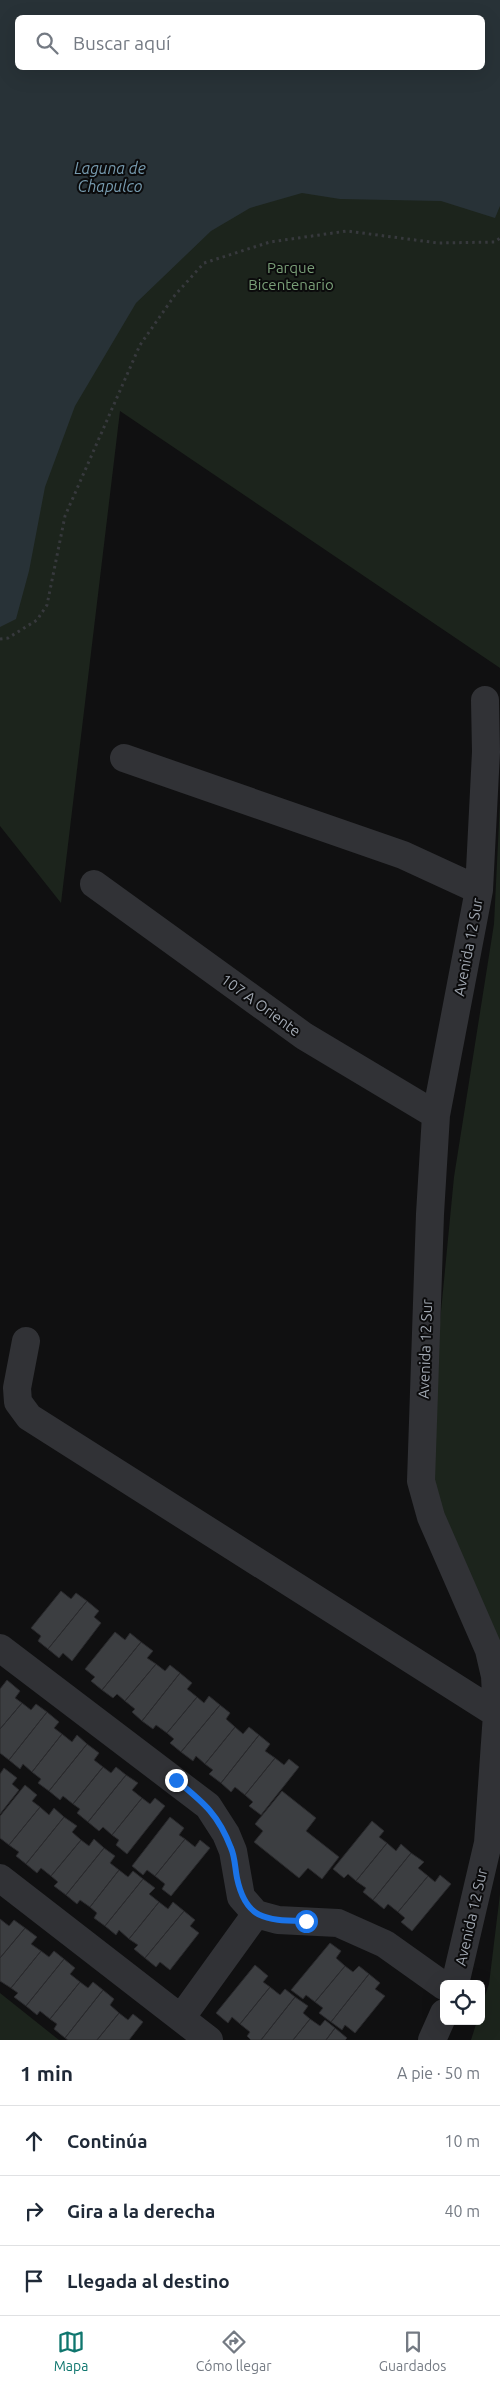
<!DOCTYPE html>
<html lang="es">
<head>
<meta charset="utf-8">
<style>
  body { margin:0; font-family:Ubuntu,sans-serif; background:#f6f6f7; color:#1f2937 }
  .controls { position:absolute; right:15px; bottom:15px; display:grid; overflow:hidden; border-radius:8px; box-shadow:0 5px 20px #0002 }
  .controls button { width:45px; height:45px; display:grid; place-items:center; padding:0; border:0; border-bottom:1px solid #e0e1e3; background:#fff; color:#1f2937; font:25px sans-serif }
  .stop { position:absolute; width:15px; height:15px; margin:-11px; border:4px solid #1a73e8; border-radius:50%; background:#fff }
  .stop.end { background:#1a73e8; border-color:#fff; box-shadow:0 1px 5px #0008 }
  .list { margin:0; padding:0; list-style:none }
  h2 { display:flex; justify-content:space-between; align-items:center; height:65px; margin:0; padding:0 20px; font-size:21px }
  h2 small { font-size:16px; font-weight:400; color:#747a83 }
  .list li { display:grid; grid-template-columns:32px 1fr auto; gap:15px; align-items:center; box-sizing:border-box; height:70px; padding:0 20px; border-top:1px solid #e0e1e3 }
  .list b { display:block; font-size:19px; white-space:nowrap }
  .list em { font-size:16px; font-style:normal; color:#747a83 }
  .icon { flex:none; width:28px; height:28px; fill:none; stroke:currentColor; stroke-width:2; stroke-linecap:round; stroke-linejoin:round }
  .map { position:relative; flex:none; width:500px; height:2040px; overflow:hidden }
  .search { position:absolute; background:#fff; box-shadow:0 5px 20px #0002; left:15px; right:15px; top:15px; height:55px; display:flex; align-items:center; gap:12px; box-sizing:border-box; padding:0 18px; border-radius:8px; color:#747a83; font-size:19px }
  .sheet { height:275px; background:#fff }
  nav { display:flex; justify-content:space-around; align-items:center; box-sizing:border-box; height:70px; border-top:1px solid #e0e1e3; background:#fff; font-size:14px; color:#747a83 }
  nav a { display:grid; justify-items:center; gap:2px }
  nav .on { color:#0f766e }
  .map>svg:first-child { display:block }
  .green { fill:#1c241c; fill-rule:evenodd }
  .water { fill:#283237; fill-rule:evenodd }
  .building { fill:#3c3e41; stroke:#2a2a2d }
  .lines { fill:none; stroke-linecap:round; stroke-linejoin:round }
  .path { stroke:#37393d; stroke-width:3; stroke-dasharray:2.5 4; stroke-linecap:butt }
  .minor { stroke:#313236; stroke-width:28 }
  .route { stroke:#1a73e8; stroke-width:6 }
  .labels { text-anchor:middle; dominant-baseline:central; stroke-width:4; stroke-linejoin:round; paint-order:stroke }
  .park-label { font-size:15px; fill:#799e77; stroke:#0b0b0c }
  .street-label { font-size:15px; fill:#a1a8b2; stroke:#0b0b0c }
  .water-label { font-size:16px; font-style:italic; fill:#779baf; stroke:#0b0b0c }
</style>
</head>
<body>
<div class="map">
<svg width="500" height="2040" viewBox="0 0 500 2040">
  <rect width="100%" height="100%" fill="#101011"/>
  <path class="green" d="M0,0h500v668l-380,-257 -59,492 -61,-77zM18,18h464v50h-464z
    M500,802v877l-76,-192 30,-310 40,-253z
    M500,1894v146h-29l6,-19h4v-14l8,-23z
    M0,1993l59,47h-59z"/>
  <path class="water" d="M0,0h500v206l-5,12 -54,-17 -101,-2 -38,-6 -52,15 -39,23 -75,72 -61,103 -30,81 -16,84 -13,48 -16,8zM18,18h464v50h-464z"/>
  <path class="building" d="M61,1591l10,8 5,-6 11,8 -39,48 -10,-8 3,-5 -10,-8z
    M87,1601l12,10 -5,6 7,6 -29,38 -9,-8 -4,5 -11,-9z
    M115,1632l10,8 5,-7 11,9 -39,48 -11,-9 4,-4 -10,-8z
    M141,1642l12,9 -6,7 9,6 -31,37 -8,-7 -4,4 -11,-8z
    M156,1664l9,7 5,-6 10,8 -38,48 -10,-9 3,-3 -10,-8z
    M180,1673l12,10 -5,6 10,8 -30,36 -11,-8 -3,4 -11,-8z
    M7,1680l13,11 -5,7 7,5 -22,26v-40z
    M209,1696l11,9 -39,47 -11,-9 4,-4 -7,-6 30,-36 7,6z
    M22,1703l9,7 5,-6 11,8 -38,48 -9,-7v-24z
    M220,1705l10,8 -4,6 9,8 -30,37 -9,-8 -3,5 -12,-9z
    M47,1712l12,10 -5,6 8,6 -30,38 -9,-8 -3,5 -11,-9z
    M235,1727l8,7 6,-7 10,8 -38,48 -12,-9 4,-4 -8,-6z
    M62,1734l10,8 5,-7 10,9 -38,47 -11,-8 3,-4 -9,-7z
    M259,1735l11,9 -5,7 10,7 -30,37 -10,-8 -4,5 -10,-9z
    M87,1744l12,9 -5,7 9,7 -30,37 -10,-8 -3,4 -11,-9z
    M275,1758l9,7 5,-6 10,8 -38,48 -12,-9 4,-4 -8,-7z
    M103,1767l8,6 5,-6 10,8 -38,47 -11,-9 3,-4 -7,-5z
    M4,1768l13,10 -5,6 7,6 -19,24v-40z
    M126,1775l12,8 -6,7 10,8 -30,37 -9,-8 -4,4 -11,-9z
    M25,1785l12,10 -5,6 8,6 -31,38 -9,-7v-22z
    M282,1791l34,27 -10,13 33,26 -17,22 -14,-11 -9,10 -45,-36 9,-11 -8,-7z
    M142,1798l8,6 5,-6 10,8 -38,48 -11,-9 3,-5 -7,-5z
    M40,1807l9,8 5,-7 10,9 -38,47 -10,-8 3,-4 -10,-7z
    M64,1817l13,9 -5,6 9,8 -30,36 -10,-8 -4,5 -11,-9z
    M170,1817l14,11 -5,7 6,4 -30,37 -8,-6 -4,5 -11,-9z
    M372,1821l12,10 -5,6 8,6 -31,38 -8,-7 -4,4 -11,-9z
    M94,1839l10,9 -38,47 -12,-9 4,-4 -7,-6 30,-36 8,6z
    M185,1839l10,8 5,-7 10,8 -39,48 -9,-7 3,-5 -10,-8z
    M387,1843l9,8 5,-7 10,9 -38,47 -10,-8 3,-4 -10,-7z
    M104,1848l11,8 -5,7 9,7 -29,37 -10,-7 -3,4 -11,-9z
    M411,1853l13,9 -6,6 10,8 -30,36 -10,-8 -4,5 -11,-9z
    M119,1870l9,7 5,-6 10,8 -38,47 -11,-8 3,-5 -7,-6z
    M440,1875l11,9 -39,47 -11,-9 4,-4 -7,-6 30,-36 7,6z
    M143,1879l12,9 -6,6 10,8 -30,37 -10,-9 -3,5 -11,-9z
    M159,1902l9,7 5,-7 11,9 -39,47 -11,-9 4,-4 -9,-6z
    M184,1911l11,9 -5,6 9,7 -29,37 -10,-8 -4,5 -11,-9z
    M0,1919l9,7 5,-6 11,8 -25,30z
    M25,1928l12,9 -6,7 10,7 -30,37 -11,-7v-23z
    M330,1943l11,8 -5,7 9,8 -30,36 -9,-7 -3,4 -12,-9z
    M41,1951l8,6 5,-6 10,8 -38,47 -12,-9 4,-4 -7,-5z
    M64,1959l11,9 -5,6 10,8 -30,37 -10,-8 -3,4 -11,-9z
    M255,1965l13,11 -5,6 7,5 -30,37 -8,-7 -4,6 -12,-10z
    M345,1966l8,6 6,-6 10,8 -38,48 -12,-9 4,-5 -8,-6z
    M369,1974l11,9 -5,6 10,7 -30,37 -10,-8 -3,5 -11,-8z
    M80,1982l8,6 5,-6 10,8 -38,48 -11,-9 3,-5 -7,-5z
    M270,1987l10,8 5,-6 10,8 -34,43h-10l-4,-4 3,-4 -10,-8z
    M103,1990l11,9 -4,6 9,8 -22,27h-29l-3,-2z
    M295,1997l13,9 -5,7 7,6 -17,21h-32z
    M119,2013l9,7 5,-6 10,8 -14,18h-32z
    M310,2019l10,7 5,-6 10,8 -9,12h-33z
    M335,2028l12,10 -2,2h-19z"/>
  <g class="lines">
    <path class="path" d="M0,639l8,-1 29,-18 10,-15 18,-89 75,-171 35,-50 29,-32 66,-21 77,-11 91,12 57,-1 5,-4"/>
    <path class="minor" d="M124,758l279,97 76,35
      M94,884l210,152 132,79
      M26,1341l-9,47 1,14 11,15 468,297
      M0,1648l208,158 18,28 7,17 8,46 15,17 22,6 60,3 47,21 59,42
      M0,1878l209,162
      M455,1984l33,-141 9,-129 -2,-38 -6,-26 -58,-133 -10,-36 9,-267 6,-99 43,-225 7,-138 -1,-52
      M181,2018l75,-104
      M432,2040l12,-27"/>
  </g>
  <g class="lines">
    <path class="route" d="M176,1780c28,23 42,34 55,68 4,9 4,20 6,30 9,43 30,42 69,43"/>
  </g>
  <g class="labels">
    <g class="park-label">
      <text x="291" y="267">Parque<tspan x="291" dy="17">Bicentenario</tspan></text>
    </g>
    <g class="street-label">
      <text transform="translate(468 947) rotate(-79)">Avenida 12 Sur</text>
      <text transform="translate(261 1005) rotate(36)">107 A Oriente</text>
      <text transform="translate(425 1349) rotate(-88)">Avenida 12 Sur</text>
      <text transform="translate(471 1917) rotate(-77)">Avenida 12 Sur</text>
    </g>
    <g class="water-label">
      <text x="110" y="168">Laguna de<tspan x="110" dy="18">Chapulco</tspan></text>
    </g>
  </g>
</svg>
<div class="controls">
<button><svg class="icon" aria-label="locate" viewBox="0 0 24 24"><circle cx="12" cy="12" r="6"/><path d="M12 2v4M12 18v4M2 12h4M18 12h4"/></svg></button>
</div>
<div class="stop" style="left:306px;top:1921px"></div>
<div class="stop end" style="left:176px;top:1780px"></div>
<div class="search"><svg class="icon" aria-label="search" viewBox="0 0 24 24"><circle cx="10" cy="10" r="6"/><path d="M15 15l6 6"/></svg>Buscar aquí</div>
</div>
<section class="sheet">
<h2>1 min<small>A pie · 50 m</small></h2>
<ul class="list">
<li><svg class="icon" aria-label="ahead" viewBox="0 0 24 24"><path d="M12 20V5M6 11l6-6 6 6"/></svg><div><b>Continúa</b></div><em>10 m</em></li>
<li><svg class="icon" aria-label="right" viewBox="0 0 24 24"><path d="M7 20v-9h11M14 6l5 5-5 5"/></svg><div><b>Gira a la derecha</b></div><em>40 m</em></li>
<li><svg class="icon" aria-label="arrive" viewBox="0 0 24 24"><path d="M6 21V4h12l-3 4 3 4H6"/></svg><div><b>Llegada al destino</b></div></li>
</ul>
</section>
<nav>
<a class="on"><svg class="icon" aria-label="map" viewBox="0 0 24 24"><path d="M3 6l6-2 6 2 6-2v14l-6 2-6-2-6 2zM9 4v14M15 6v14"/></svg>Mapa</a>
<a><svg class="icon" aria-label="directions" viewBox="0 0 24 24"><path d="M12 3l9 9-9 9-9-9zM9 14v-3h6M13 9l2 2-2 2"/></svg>Cómo llegar</a>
<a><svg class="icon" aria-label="saved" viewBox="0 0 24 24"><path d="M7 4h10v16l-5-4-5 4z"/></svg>Guardados</a>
</nav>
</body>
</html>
